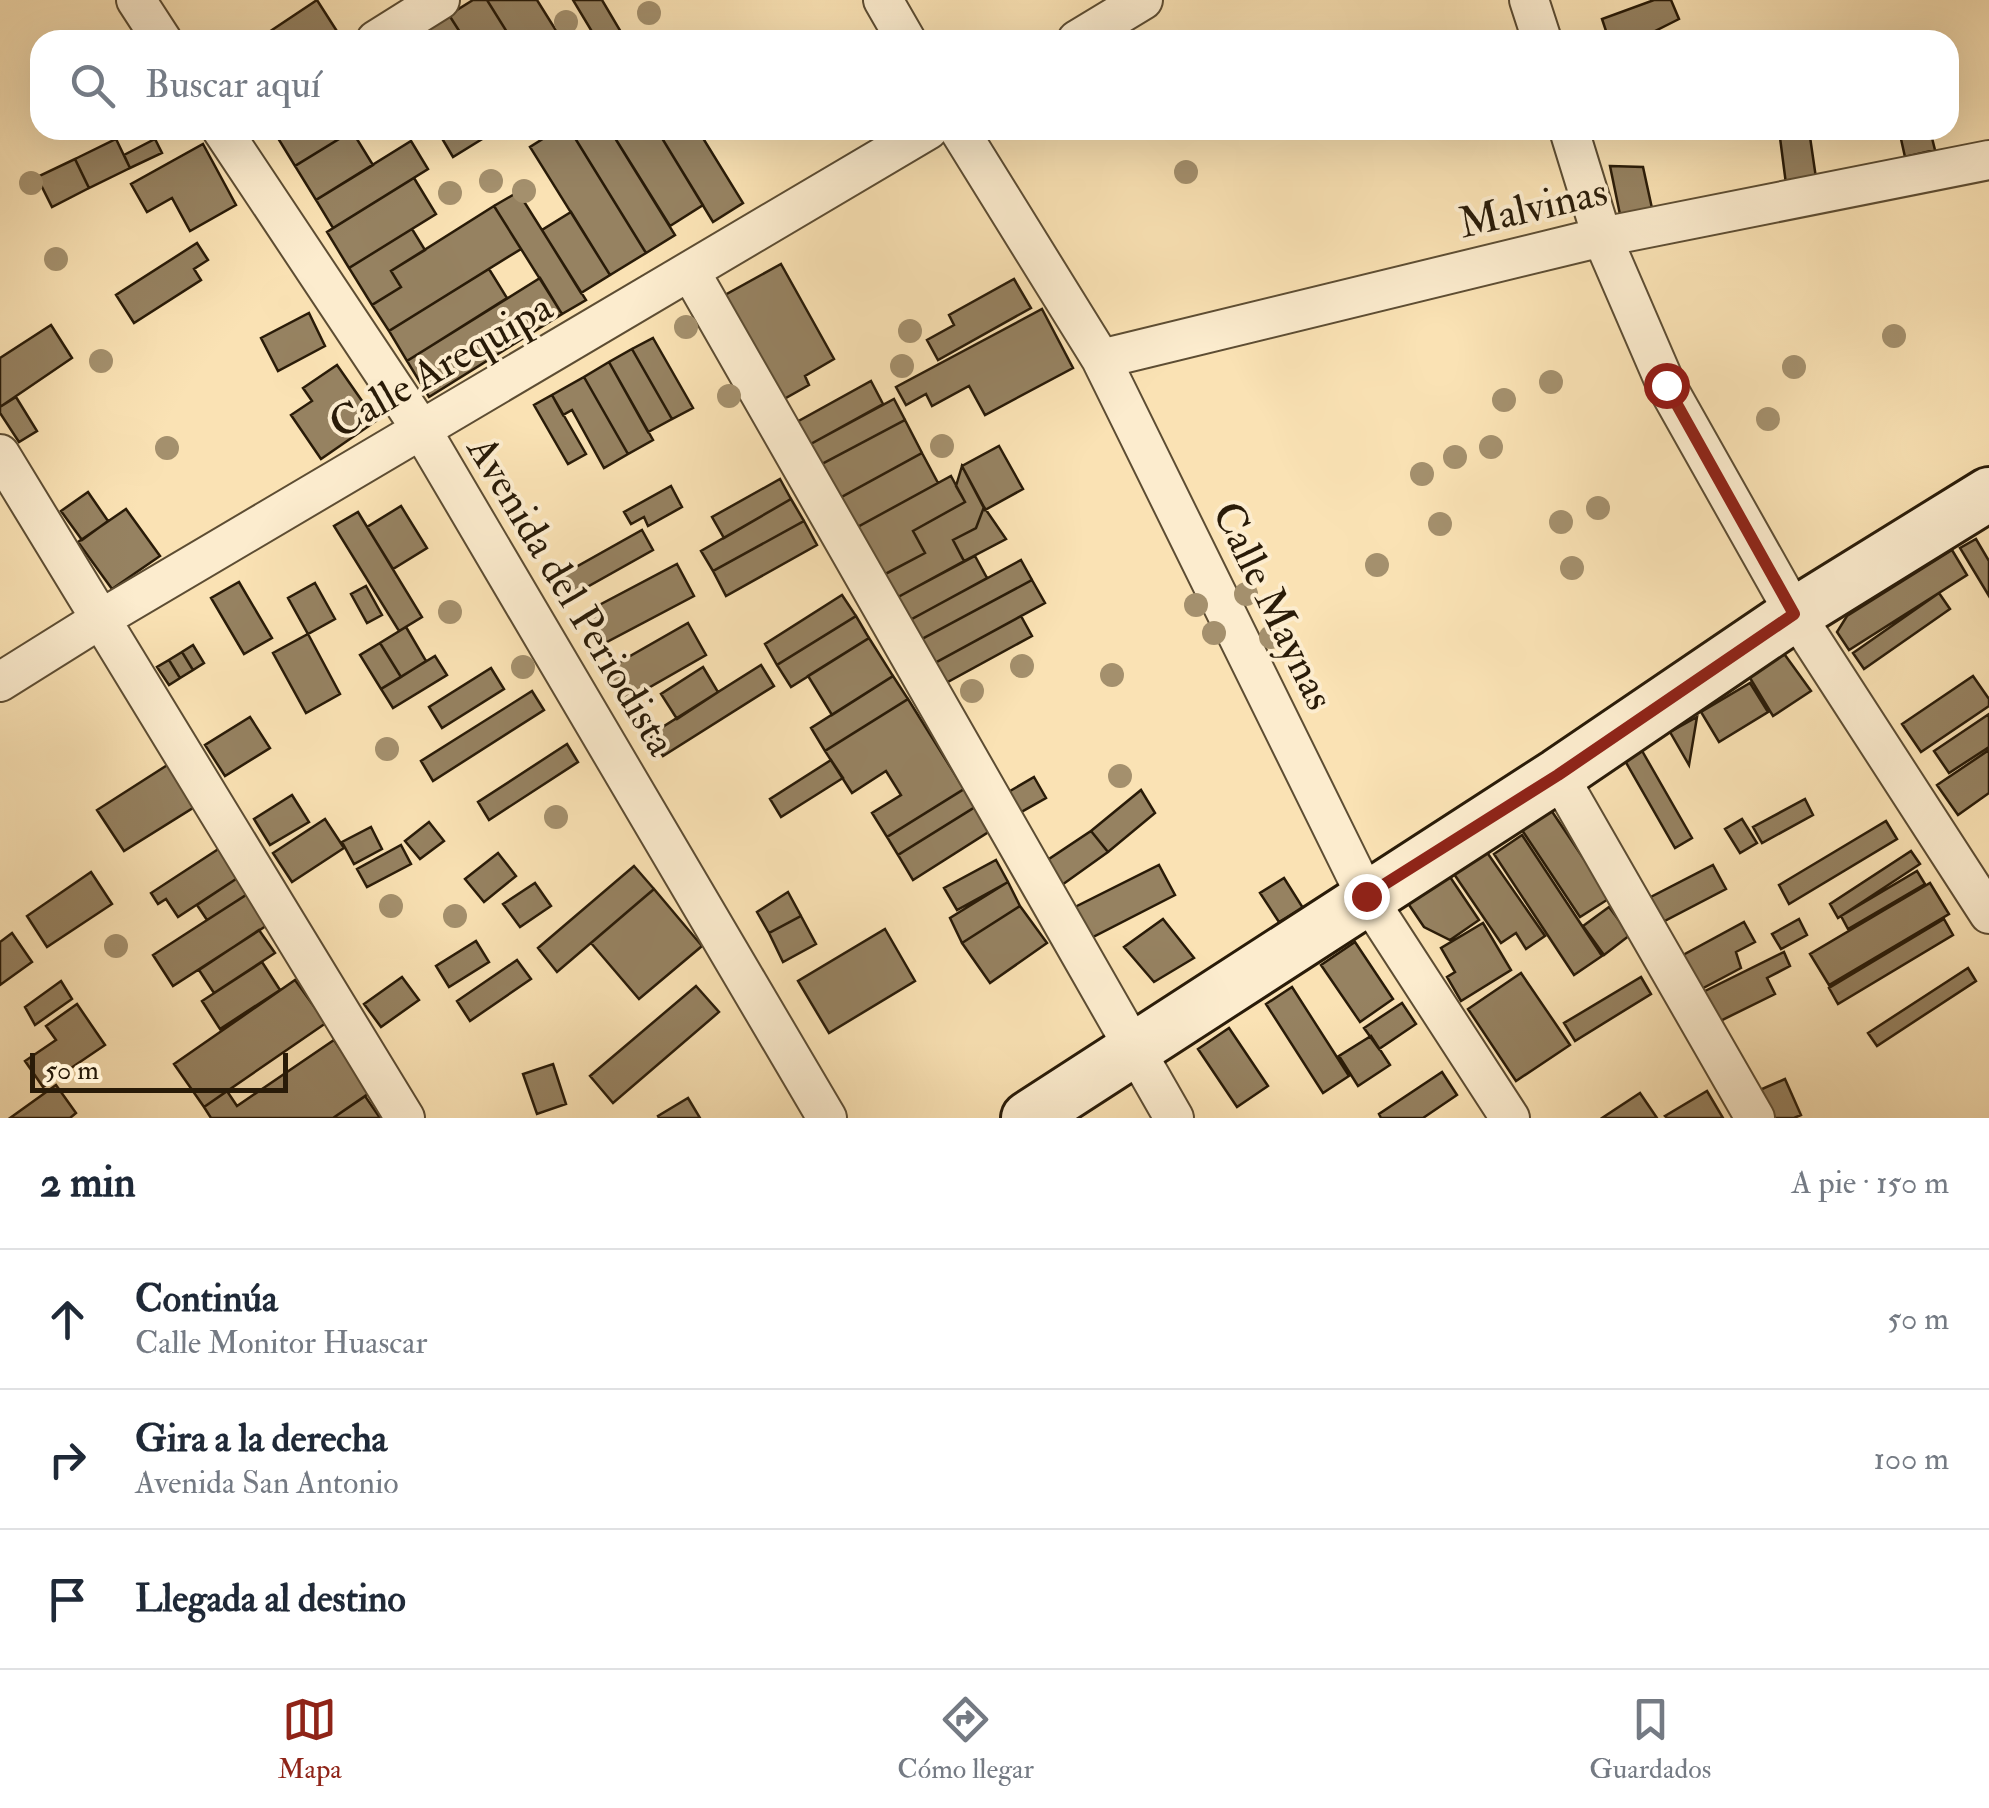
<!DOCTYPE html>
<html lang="es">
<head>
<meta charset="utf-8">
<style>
  body { margin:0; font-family:"IM FELL Double Pica",serif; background:#f6f6f7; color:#1f2937 }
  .scale { position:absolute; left:30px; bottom:25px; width:258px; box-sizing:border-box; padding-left:10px; border:5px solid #291b08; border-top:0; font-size:28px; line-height:35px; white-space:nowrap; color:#291b08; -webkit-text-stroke:8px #fcecce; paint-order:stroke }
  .stop { position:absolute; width:30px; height:30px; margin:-22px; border:8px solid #8f2418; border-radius:50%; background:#fff }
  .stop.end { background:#8f2418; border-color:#fff; box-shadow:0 2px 10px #0008 }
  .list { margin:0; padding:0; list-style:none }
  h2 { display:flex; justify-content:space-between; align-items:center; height:130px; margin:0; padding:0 40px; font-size:42px }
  h2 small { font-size:32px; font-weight:400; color:#747a83 }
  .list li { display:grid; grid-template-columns:65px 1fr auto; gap:30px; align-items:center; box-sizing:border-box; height:140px; padding:0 40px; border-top:2px solid #e0e1e3 }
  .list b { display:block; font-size:38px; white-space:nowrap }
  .list p { margin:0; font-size:32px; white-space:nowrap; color:#747a83 }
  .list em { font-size:32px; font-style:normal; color:#747a83 }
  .icon { flex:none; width:55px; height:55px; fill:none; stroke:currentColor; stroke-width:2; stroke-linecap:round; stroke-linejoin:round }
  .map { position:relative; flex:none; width:1989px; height:1118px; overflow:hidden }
  .search { position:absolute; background:#fff; box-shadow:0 10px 40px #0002; left:30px; right:30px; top:30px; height:110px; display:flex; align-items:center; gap:25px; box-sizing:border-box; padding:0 35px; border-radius:30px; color:#747a83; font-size:38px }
  .sheet { height:550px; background:#fff }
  nav { display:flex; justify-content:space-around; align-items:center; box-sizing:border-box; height:140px; border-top:2px solid #e0e1e3; background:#fff; font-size:28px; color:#747a83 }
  nav a { display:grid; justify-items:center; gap:5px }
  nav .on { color:#8f2418 }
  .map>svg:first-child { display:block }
  .building { fill:#968261; stroke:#291b08; stroke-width:2.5 }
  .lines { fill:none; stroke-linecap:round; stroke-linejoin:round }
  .minor-casing { stroke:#5d4d33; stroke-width:42 }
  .secondary-casing { stroke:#291b08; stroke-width:58 }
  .minor { stroke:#fcecce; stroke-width:38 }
  .secondary { stroke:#fcecce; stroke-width:52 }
  .tree { fill:#a4906d }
  .route { stroke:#8f2418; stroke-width:12 }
  .labels { text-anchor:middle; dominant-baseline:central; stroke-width:8; stroke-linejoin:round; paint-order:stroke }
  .street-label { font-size:42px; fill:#291b08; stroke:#fcecce }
</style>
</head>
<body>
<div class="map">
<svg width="1989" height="1118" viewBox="0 0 1989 1118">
  <rect width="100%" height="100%" fill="#fae2b4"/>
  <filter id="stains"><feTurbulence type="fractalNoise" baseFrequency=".002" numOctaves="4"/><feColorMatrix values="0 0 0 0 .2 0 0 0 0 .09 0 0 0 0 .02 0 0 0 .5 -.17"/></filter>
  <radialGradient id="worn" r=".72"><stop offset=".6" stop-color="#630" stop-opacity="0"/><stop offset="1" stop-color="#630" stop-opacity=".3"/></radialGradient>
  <path class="building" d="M317,0l23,36 -6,4h-77z
    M473,0h14l25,40h-47l-16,-25z
    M487,0h50l25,40h-50z
    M573,0h29l19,32 -12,8h-12z
    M1654,0h17l8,19 -30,15 -18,6h-22l-7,-21z
    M449,15l16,25h-37l-5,-9z
    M273,130h79v1l-57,35z
    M437,130h47l3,6 -34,21z
    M557,130h13l76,123 -36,22 -80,-128z
    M570,130h40l65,105 -29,18z
    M610,130h47l46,75 -33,21z
    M657,130h41l45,73 -30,19z
    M1779,130h30l7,48 -30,6z
    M1899,130h31l5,20 -30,7z
    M352,131l21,34 -57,35 -21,-34z
    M116,139l14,29 -41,20 -14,-29z
    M155,139l7,14 -32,15 -6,-13z
    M411,141l17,28 -95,59 -17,-28z
    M203,144l33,61 -46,26 -18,-33 -25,14 -16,-28z
    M75,159l14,29 -37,19 -15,-30z
    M1610,166l33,1 12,55 -32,7z
    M414,178l22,36 -87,54 -22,-36z
    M518,192l68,108 -24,14 -68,-108z
    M494,206l27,43 -132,82 -17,-26 29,-18 -10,-16z
    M571,212l39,63 -29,18 -39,-63z
    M412,229l13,21 -34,21 10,16 -29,18 -23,-37z
    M197,243l11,17 -14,9 7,11 -67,43 -18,-28z
    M781,264l53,95 -29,17 4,9 -25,14 -59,-104z
    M489,269l18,29 -100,63 -18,-30z
    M540,278l22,36 -133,83 -22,-36z
    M1014,279l17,29 -93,52 -11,-20 27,-15 -5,-10z
    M1042,309l31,59 -88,47 -16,-29 -37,20 -6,-12 -20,11 -10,-18z
    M309,313l16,33 -47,25 -17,-33z
    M51,325l21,33 -72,49v-49z
    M653,338l40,70 -21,11 -40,-70z
    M632,349l40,70 -24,13 -39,-70z
    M609,362l44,78 -25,14 -44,-77z
    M337,365l39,56 -55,38 -30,-44 21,-14 -9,-13z
    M584,377l44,77 -24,14 -32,-58 -9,5 -11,-20z
    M871,381l12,23 -76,42 -12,-23z
    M552,395l34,59 -18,10 -34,-59z
    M16,397l21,34 -18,11 -19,-29v-6z
    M894,399l11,21 -87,46 -11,-20z
    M905,420l17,33 -86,47 -18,-34z
    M999,446l24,43 -38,21 -23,-44z
    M922,453l16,30 -86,47 -16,-30z
    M962,466l22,41 -8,21 -23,12 11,21 -66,36 -13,-23 40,-21 -12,-22 52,-29 -9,-16z
    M951,476l14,26 -52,29 12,22 -47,25 -26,-48z
    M780,479l11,20 -67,39 -12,-21z
    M671,486l11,21 -34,19 -4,-9 -13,7 -7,-12z
    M88,492l20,29 -26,19 -21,-29z
    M791,499l13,22 -91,50 -12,-20z
    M401,506l26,42 -34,21 -26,-42z
    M984,507l22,32 -42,22 -11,-21 23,-12z
    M126,509l34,47 -48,33 -34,-47z
    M358,512l64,105 -23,14 -65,-105z
    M804,521l13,24 -91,51 -13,-25z
    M642,530l11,20 -82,46 -11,-20z
    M1976,539l13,22v35l-29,-48z
    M1952,550l15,25 -118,75 -12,-18 10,-16z
    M975,556l12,22 -77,42 -12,-23z
    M1021,560l11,20 -112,60 -10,-20z
    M677,564l17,32 -91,48 -17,-32z
    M1032,580l13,23 -112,61 -13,-24z
    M239,582l33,56 -28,16 -33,-56z
    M315,583l20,36 -27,15 -20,-36z
    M366,586l16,29 -15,8 -16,-29z
    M1939,593l11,16 -86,60 -11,-16z
    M842,595l14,21 -79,49 -12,-21z
    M856,616l13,22 -78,49 -14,-22z
    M1021,616l11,20 -88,48 -11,-20z
    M688,623l18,32 -84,48 -18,-32z
    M406,627l20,34 -25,16 -21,-34z
    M308,634l32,60 -34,19 -33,-60z
    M869,638l24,38 -61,39 -24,-39z
    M380,643l21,34 -20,12 -21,-34z
    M193,645l11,18 -11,7 -11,-18z
    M182,652l11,18 -13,8 -11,-18z
    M1770,655h15l26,36 -38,25 -29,-48z
    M435,656l12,19 -54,33 -12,-19z
    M169,660l11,18 -11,7 -12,-18z
    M761,665l13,21 -111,70 -13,-21z
    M703,667l15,25 -41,27 -16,-25z
    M491,668l13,21 -62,39 -13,-21z
    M893,676l15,23 -83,52 -14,-23z
    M1973,676l16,23v7l-68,46 -19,-28z
    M1750,683l18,29 -49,30 -18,-30z
    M532,691l12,19 -111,71 -12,-20z
    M908,699l56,90 -77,48 -15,-24 29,-18 -15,-24 -34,22 -27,-42z
    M1989,714v33l-40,26 -15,-22z
    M250,717l20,31 -45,28 -20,-31z
    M1697,717l-8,48 -19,-33z
    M567,744l11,18 -89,58 -11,-18z
    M1641,749l51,89 -17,10 -51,-89z
    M1989,750v43l-31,22 -21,-30z
    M831,760l12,18 -62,39 -11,-18z
    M169,764l27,42 -72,45 -27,-41z
    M1034,777l12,21 -30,17 -11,-21z
    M964,789l11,18 -77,48 -11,-18z
    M1141,790l14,23 -47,39 -17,-21z
    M292,795l17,27 -39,23 -16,-26z
    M1805,799l8,16 -51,28 -9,-16z
    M1547,804l63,94 -30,19 -62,-93z
    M975,807l15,24 -77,49 -15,-25z
    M325,819l19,29 -52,34 -19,-29z
    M1742,819l15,24 -17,10 -15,-24z
    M1886,821l11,18 -108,65 -10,-19z
    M429,822l15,19 -24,18 -15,-18z
    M371,827l11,22 -28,15 -12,-22z
    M1091,831l17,21 -60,43 -14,-26z
    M1522,835l80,121 -28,19 -80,-121z
    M401,845l10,19 -44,23 -10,-18z
    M220,848l19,29 -61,40 -12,-18 -8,5 -7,-11z
    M1486,851l59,85 -19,13 -10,-16 -15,10 -47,-69z
    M1911,851l9,13 -82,54 -8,-14z
    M498,853l18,23 -32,26 -19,-23z
    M996,860l12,22 -51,28 -13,-22z
    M1159,865l16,30 -84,43 -16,-31z
    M1442,865l37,55 -29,20 -26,-13 -23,-34z
    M1713,865l13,24 -73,38 -12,-25z
    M634,866l20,23 -97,83 -19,-24z
    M1917,871l8,13 -77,45 -7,-13z
    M91,872l21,32 -65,43 -20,-31z
    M239,877l10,16 -42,27 -10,-15z
    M1284,878l19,30 -24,14 -19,-29z
    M1008,882l12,24 -58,37 -12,-25z
    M535,883l16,23 -31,21 -17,-23z
    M1930,883l19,31 -120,71 -19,-31z
    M654,889l48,57 -63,53 -48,-56z
    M788,892l13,24 -32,17 -12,-21z
    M249,893l20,31 -96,62 -20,-31z
    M1020,906l27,37 -57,40 -28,-40z
    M1609,907l21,28 -26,20 -21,-29z
    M801,916l15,28 -33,18 -14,-29z
    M1163,919l31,39 -40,24 -30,-35z
    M1799,919l8,16 -26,14 -9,-15z
    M1944,919l9,16 -115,69 -9,-16z
    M1744,922l11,20 -19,10 5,16 -51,27 -18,-34z
    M1483,923l28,47 -50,31 -14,-24 8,-5 -14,-24z
    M885,929l30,52 -86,52 -31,-52z
    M259,930l16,23 -61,40 -15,-23z
    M12,933l20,29 -32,23v-43z
    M476,941l13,21 -40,25 -13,-21z
    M1355,942l38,57 -33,23 -39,-57z
    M1784,952l6,14 -23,12 8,16 -65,32 -15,-30z
    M517,960l14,19 -61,42 -13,-20z
    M262,962l18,28 -60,39 -18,-28z
    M1968,968l8,13 -99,65 -9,-13z
    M1521,973l49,72 -54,36 -48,-72z
    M402,977l17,23 -38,27 -17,-23z
    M1641,977l10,17 -76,47 -11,-18z
    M295,980l31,43 -122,84 -30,-43z
    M61,981l11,18 -37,26 -10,-18z
    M696,986l23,26 -106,91 -23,-27z
    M1292,987l57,89 -26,17 -57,-89z
    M1402,1003l14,21 -37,25 -15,-21z
    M77,1004l28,41 -62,42 -18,-26 31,-21 -10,-14z
    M1229,1028l39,58 -31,21 -39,-58z
    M1371,1036l19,29 -32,21 -19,-30z
    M334,1040l36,53 -37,25h-122l-7,-11 23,-16 10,15z
    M553,1064l13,40 -29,10 -14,-40z
    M1442,1072l15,23 -34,23h-42l-2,-4z
    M1785,1079l16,36 -7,3h-30l-11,-25z
    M56,1085l20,28 -6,5h-60z
    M1707,1091l16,27h-56l-2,-2z
    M1640,1093l17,25h-55z
    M365,1096l15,22h-47z
    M688,1098l12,20h-41l-1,-2z"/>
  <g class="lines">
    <defs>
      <path id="minor" d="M136,0l26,40
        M883,0l23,40
        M1529,0l13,40
        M376,40l64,-40
        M1077,40l66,-40
        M222,130l199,299 406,689
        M959,130l142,229 265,537 144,222
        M1569,130l33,107 64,148 129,229 194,300
        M691,273l483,845
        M1101,359l501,-122 387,-77
        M0,454l405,664
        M0,682l99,-62 829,-490
        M1558,775l197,343"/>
      <path id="secondary" d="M1028,1118l530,-343 237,-161 194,-120"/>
    </defs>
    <use href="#minor" class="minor-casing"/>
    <use href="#secondary" class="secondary-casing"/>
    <use href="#minor" class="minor"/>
    <use href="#secondary" class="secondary"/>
  </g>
  <g class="tree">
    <circle cx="649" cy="13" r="12"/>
    <circle cx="566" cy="22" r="12"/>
    <circle cx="1186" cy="172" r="12"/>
    <circle cx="491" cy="181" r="12"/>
    <circle cx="31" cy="183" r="12"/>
    <circle cx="524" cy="191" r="12"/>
    <circle cx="450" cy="193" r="12"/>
    <circle cx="56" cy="259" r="12"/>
    <circle cx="686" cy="327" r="12"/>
    <circle cx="910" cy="331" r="12"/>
    <circle cx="1894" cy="336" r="12"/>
    <circle cx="101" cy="361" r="12"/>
    <circle cx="902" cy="366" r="12"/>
    <circle cx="1794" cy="367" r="12"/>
    <circle cx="1551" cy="382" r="12"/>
    <circle cx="729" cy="396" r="12"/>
    <circle cx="1504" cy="400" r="12"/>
    <circle cx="1768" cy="419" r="12"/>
    <circle cx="942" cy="446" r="12"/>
    <circle cx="1491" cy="447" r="12"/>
    <circle cx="167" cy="448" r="12"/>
    <circle cx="1455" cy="457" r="12"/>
    <circle cx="1422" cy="474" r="12"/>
    <circle cx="1598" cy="508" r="12"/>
    <circle cx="1561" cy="522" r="12"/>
    <circle cx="1440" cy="524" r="12"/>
    <circle cx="1377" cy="565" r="12"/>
    <circle cx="1572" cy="568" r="12"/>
    <circle cx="1246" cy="594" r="12"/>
    <circle cx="1196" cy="605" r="12"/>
    <circle cx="450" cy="612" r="12"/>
    <circle cx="1214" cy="633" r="12"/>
    <circle cx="1271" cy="637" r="12"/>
    <circle cx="1022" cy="666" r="12"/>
    <circle cx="523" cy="667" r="12"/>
    <circle cx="1112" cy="675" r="12"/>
    <circle cx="972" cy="691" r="12"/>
    <circle cx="387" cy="749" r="12"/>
    <circle cx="1120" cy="776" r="12"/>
    <circle cx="556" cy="817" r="12"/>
    <circle cx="391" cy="906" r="12"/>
    <circle cx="455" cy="916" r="12"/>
    <circle cx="116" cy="946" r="12"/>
  </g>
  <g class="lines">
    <path class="route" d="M1366,896l192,-121 236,-161 -128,-229"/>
  </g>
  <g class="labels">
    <g class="street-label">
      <text transform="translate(1533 208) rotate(-13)">Malvinas</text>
      <text transform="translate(441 366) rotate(-30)">Calle Arequipa</text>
      <text transform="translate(571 596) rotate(59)">Avenida del Periodista</text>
      <text transform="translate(1273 606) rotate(64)">Calle Maynas</text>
    </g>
  </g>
  <rect width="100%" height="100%" filter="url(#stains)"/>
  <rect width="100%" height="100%" fill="url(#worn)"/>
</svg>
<div class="scale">50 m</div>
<div class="stop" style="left:1666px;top:385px"></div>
<div class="stop end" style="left:1366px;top:896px"></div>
<div class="search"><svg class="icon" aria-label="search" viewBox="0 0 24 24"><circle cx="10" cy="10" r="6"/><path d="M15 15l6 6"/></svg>Buscar aquí</div>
</div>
<section class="sheet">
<h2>2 min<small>A pie · 150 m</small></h2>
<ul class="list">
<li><svg class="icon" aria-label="ahead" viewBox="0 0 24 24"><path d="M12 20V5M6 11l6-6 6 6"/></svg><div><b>Continúa</b><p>Calle Monitor Huascar</p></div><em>50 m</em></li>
<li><svg class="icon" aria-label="right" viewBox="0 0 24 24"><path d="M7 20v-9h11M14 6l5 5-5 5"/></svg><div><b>Gira a la derecha</b><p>Avenida San Antonio</p></div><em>100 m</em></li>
<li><svg class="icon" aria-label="arrive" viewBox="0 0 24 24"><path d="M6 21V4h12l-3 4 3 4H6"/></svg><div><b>Llegada al destino</b></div></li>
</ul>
</section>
<nav>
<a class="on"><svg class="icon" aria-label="map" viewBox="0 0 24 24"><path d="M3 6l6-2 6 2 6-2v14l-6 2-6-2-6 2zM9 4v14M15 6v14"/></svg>Mapa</a>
<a><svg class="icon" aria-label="directions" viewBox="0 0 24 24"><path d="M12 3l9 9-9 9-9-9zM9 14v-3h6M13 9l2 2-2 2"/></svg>Cómo llegar</a>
<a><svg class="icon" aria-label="saved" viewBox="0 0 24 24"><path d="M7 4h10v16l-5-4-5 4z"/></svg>Guardados</a>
</nav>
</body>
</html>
